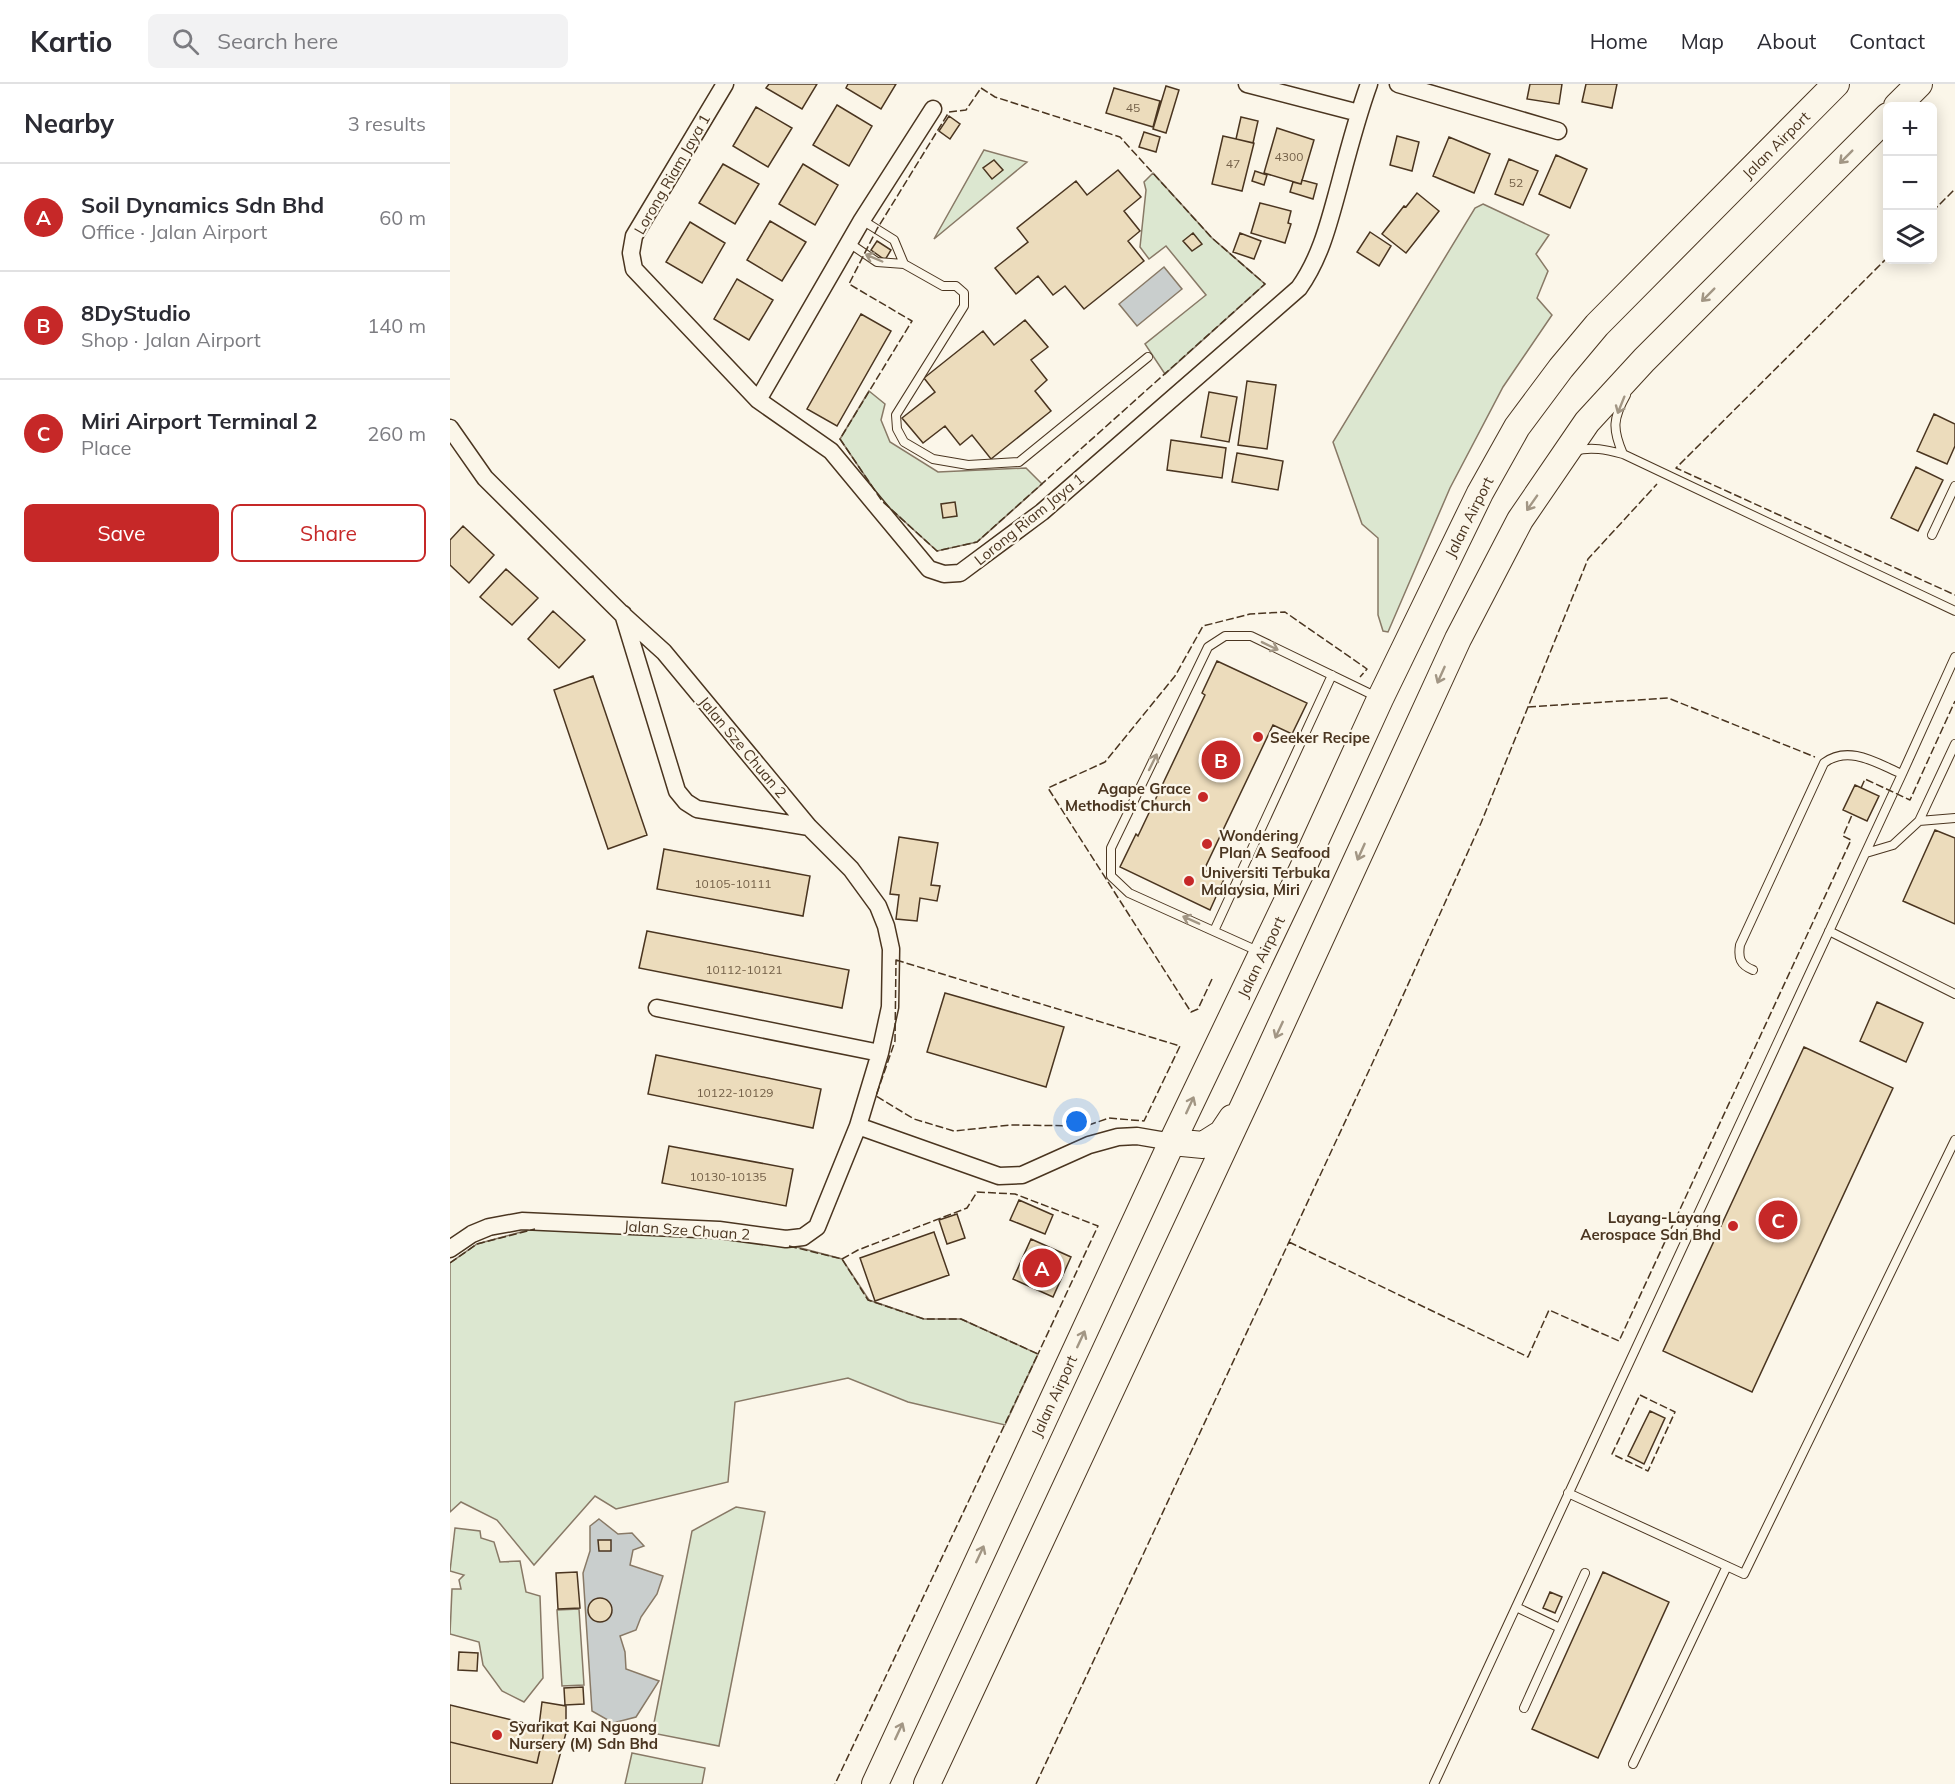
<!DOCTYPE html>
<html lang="en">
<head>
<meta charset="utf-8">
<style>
  body { margin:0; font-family:Mulish,sans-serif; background:#f2f2f3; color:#2b2b33 }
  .controls { position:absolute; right:18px; top:18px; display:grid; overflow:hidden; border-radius:9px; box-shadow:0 3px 15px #0003 }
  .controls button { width:54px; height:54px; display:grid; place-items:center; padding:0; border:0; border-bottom:2px solid #e1e1e2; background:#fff; color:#2b2b33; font:30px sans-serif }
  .you { position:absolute; left:627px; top:1038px; width:21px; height:21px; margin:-15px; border:4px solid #fff; border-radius:50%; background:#1a73e8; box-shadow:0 0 0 9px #1a73e833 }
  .badge { display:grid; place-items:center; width:39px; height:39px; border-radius:50%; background:#c62828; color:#fff; font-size:20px; font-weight:700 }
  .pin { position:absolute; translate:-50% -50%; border:3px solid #fff; box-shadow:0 2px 6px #0006 }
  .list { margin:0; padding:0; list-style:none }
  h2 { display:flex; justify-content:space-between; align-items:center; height:78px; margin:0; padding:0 24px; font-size:26px }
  h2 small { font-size:20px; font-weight:400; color:#7c7c81 }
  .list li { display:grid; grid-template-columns:39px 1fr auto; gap:18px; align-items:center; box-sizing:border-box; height:108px; padding:0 24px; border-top:2px solid #e1e1e2 }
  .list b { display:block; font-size:22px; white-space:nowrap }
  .list p { margin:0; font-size:20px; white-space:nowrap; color:#7c7c81 }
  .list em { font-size:20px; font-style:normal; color:#7c7c81 }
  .actions { display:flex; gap:12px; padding:18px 24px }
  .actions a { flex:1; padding:14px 0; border:2px solid #c62828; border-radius:9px; text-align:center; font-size:21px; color:#c62828 }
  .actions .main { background:#c62828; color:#fff }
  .icon { flex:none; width:33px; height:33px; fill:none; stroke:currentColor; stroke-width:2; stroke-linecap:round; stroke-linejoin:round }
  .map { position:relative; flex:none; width:1505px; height:1700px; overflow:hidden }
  header { display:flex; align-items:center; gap:36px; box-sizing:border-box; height:84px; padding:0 30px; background:#fff; border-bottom:2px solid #e1e1e2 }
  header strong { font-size:28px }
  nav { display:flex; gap:33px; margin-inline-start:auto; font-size:21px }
  .search { width:420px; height:54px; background:#f2f2f3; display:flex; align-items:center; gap:15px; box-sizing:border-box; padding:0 21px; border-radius:9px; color:#7c7c81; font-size:22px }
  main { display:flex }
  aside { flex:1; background:#fff }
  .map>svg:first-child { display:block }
  .green { fill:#dce7d0; stroke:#887966; stroke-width:1.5 }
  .water { fill:#c9cecd; stroke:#887966; stroke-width:1.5 }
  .building { fill:#ecdcbc; stroke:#4a3520; stroke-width:1.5 }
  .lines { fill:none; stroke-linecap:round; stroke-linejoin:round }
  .lane-casing { stroke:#4a3520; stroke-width:10 }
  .street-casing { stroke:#4a3520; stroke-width:19 }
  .primary-casing { stroke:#4a3520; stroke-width:28 }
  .lane { stroke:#fbf6e9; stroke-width:8 }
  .street { stroke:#fbf6e9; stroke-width:16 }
  .primary { stroke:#fbf6e9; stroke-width:26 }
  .fence { stroke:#4a3520; stroke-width:1.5; stroke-dasharray:8 3; stroke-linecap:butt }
  .oneway { stroke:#a29684 }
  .poi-dot { fill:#c62828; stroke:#fbf6e9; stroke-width:2 }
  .labels { text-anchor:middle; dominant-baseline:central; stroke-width:4.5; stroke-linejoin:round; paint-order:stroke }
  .number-label { font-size:12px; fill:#725f47 }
  .street-label { font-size:15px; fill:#4a3520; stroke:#fbf6e9 }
  .poi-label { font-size:15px; font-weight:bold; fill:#4a3520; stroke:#fbf6e9; text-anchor:start }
</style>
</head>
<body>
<header>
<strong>Kartio</strong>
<div class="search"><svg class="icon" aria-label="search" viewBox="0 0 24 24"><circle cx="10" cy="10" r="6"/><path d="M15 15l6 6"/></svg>Search here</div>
<nav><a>Home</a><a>Map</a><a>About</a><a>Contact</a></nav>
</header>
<main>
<aside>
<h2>Nearby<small>3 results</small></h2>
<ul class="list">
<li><span class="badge">A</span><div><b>Soil Dynamics Sdn Bhd</b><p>Office · Jalan Airport</p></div><em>60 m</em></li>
<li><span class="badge">B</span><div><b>8DyStudio</b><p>Shop · Jalan Airport</p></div><em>140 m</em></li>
<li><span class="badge">C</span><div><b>Miri Airport Terminal 2</b><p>Place</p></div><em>260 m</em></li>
</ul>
<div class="actions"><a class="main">Save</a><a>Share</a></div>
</aside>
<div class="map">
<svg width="1505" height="1700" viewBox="0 0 1505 1700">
  <rect width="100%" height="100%" fill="#fbf6e9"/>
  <path class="green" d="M534,66l43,12 -93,77z
    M703,89l59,65 53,46 -100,90 -20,-30 61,-49 -40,-49 -17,13 -9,-12 6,-57 -2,-8z
    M1033,120l66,31 -13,19 12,17 -11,27 15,17 -49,72 -53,101 -62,144 -5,-1 -5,-16v-77l-16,-14 -29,-82 142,-234z
    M419,307l16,13 -4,16 9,22 48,30 88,-4 16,16 -65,58 -40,9 -55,-50 -42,-62z
    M82,1145l188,7 77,11 45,12 27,41 55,19h37l77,35 -33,71 -97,-23 -60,-24 -113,24 -7,80 -112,27 -21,-13 -61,69 -37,-45 -36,-18 -11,10v-249l27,-19z
    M286,1423l29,5 -46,234 -67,-13 40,-202z
    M5,1444l25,3 1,7 13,4 6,20 20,-1 6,31 14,4 3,82 -19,24 -22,-11 -19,-26 -4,-23 -29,-8 2,-45h9l-2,-9 5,-5 -14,-4z
    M129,1525l5,76 -22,1 -5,-76z
    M182,1669l73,15 -3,16h-77z"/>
  <path class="water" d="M714,183l18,22 -45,37 -18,-22z
    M149,1435l19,15 14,-1 12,13 -11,4 -3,15 33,11 -6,18 -16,23 -5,13 -16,6 5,16 1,17 33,12 -23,36 -23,6 -21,-12 -9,-138 7,-22v-25z"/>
  <path class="building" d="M319,0h48l-15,25 -36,-21z
    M398,0h48l-15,25 -35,-21z
    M1080,0h32l-3,20 -32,-5z
    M1136,0h31l-5,24 -30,-6z
    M716,2l13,4 -13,43 -13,-4z
    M664,4l46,13 -7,26 -47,-14z
    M387,21l35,21 -23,40 -36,-21z
    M306,23l36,21 -24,39 -35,-21z
    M499,32l11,8 -10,15 -11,-8z
    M791,33l17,4 -5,22 -17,-4z
    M827,44l37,12 -13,44 -37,-11z
    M694,48l16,5 -4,15 -17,-5z
    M773,52l31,7 -12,48 -30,-7z
    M947,52l22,6 -7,29 -22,-6z
    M999,53l41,17 -16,39 -41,-17z
    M1106,71l31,14 -17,39 -31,-14z
    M1059,75l29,12 -15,34 -28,-11z
    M544,76l9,10 -11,9 -9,-11z
    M273,80l36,20 -24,40 -36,-21z
    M353,80l35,21 -23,40 -36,-21z
    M668,86l23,27 -17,14 16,20 -12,10 16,20 -60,48 -19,-23 -12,9 -15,-19 -22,18 -21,-26 33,-26 -11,-14 59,-47 11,14z
    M805,87l12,4 -3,10 -12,-4z
    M852,96l15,4 -4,15 -23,-7 3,-10 8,2z
    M967,109l22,18 -33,42 -24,-19 22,-28 2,1z
    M810,119l31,8 -3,12 3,1 -6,19 -34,-10z
    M320,137l36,21 -24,39 -35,-21z
    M240,138l35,21 -23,40 -36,-21z
    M920,148l21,14 -12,20 -22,-14z
    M743,149l9,11 -10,7 -9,-10z
    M790,149l21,8 -7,18 -21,-7z
    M427,157l14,9 -6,10 -14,-10z
    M287,195l36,21 -24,40 -35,-21z
    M411,230l30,17 -54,95 -30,-17z
    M575,236l23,27 -17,13 16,20 -12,11 16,20 -60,48 -19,-24 -12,10 -15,-19 -22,17 -21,-25 33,-26 -11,-14 59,-47 11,14z
    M797,297l29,4 -9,64 -29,-4z
    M759,308l28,5 -8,45 -28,-5z
    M1484,330l21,10v22l-8,18 -30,-13z
    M721,356l55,8 -4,30 -55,-8z
    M787,369l46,8 -5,29 -46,-8z
    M1466,383l27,13 -25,51 -27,-13z
    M505,418l2,14 -14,2 -2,-14z
    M13,442l31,29 -25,28 -19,-18v-25z
    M56,485l32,29 -26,27 -32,-28z
    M103,527l32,29 -26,28 -31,-29z
    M767,577l90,42 -15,31 -19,-9 -69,145 20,9 -14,31 -90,-43 16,-33 2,2 67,-141 -3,-2z
    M143,592l54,159 -39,14 -54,-159z
    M1405,701l24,11 -12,25 -24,-11z
    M1485,746l20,8v86l-52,-23z
    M449,753l39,6 -7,42 9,1 -3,15 -17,-3 -3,23 -21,-2 3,-24 -9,-1z
    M214,765l146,27 -7,40 -146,-27z
    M197,847l202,39 -7,38 -203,-40z
    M495,909l119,34 -18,60 -119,-35z
    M1427,918l46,21 -17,39 -46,-21z
    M1354,963l89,41 -141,304 -89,-41z
    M206,971l165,34 -8,39 -165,-34z
    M219,1062l124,23 -7,37 -124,-23z
    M569,1116l34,15 -8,19 -35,-14z
    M507,1130l8,24 -18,6 -8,-24z
    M484,1148l15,43 -74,26 -15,-43z
    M581,1155l40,18 -18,40 -40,-18z
    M1200,1327l15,7 -21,46 -16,-8z
    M148,1456h13v11h-12z
    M127,1488l3,36 -22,1 -2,-36z
    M1153,1488l66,30 -71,156 -66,-29z
    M1100,1508l12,5 -7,16 -12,-5z
    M138 1526a12 12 0 1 1 24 0a12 12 0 1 1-24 0Z
    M9,1568l19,1 -1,18 -19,-1z
    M133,1603l1,17 -19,1 -1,-17z
    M92,1618l24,4v27l-14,51h-102v-42l87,21 8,-35 -6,-2z
    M0,1621l95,23 -8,35 -87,-21z"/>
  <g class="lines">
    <defs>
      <path id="lane" d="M412,136l32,20 10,24
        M399,159l28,19 27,2 39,22h13l8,7v13l-68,109 1,14 7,13 29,17 35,6 51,-3 129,-105
        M1125,367c16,-5 32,-1 48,3l332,157
        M1173,370c-11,-25 -10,-36 3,-59
        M1482,451l23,-49
        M1469,737l36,-3
        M1416,769l27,-8 26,-24 36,-77
        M764,847l118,-256
        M1379,847l126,63
        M810,868l-131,-59 -18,-17v-28l97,-201 17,-11h26l128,62
        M1303,886c-13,-5 -15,-12 -13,-25l84,-182c25,-19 54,1 78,11l53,-117
        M1118,1409l176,81 211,-434
        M1066,1523l44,21
        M1074,1624l61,-135
        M1183,1680l94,-198
        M984,1700l468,-1010"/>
      <path id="street" d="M275,0l-91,152 -3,17 3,16 124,131 73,51 98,118 15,5 16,-1 82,-61 257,-224c22,-31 30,-66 40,-102 9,-34 18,-69 30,-102
        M797,0l112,29
        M948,0l160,47
        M308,316l104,-180 71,-111
        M0,344l35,50 137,136 42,38 145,175 42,42 27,37 8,20 5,23 -1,58 -10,46 -22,73
        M173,530l54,177 9,11 11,7 112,18
        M207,924l223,45
        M0,1165l22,-15 17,-7 33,-6 197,9 67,9 17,-2 14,-10 41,-101 141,50 23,-1 67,-30 29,-8 19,-1 35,6"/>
      <path id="primary" d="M1447,22l22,-22
        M722,1058l31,3 19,-12 10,-15
        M425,1700l297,-642 130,-272 78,-171 100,-206 37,-66 44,-59 36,-43 239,-241
        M477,1700l324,-694 207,-451 62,-119 67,-98 57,-62 244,-244"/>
    </defs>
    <use href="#lane" class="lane-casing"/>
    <use href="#street" class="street-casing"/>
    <use href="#primary" class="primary-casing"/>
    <use href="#lane" class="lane"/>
    <use href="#street" class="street"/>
    <use href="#primary" class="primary"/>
    <path class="fence" d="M531,4l14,9 125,40 92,101 53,46 -288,258 -40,9 -55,-50 -42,-62 72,-118 -63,-37 28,-55 72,-117 17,-2z
      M1482,128l23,-23
      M1438,173l-212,211 279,127
      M1078,623l140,-9 147,59
      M1411,704l4,-9 45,21 45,-99
      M446,876l284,86 -36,75 -35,-3 -23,8 -75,-1 -57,6 -40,-12 -38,-23 19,-55z
      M762,895l-14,30 -7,3 -143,-224 57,-26 70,-86 28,-50 47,-12 35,-2 82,57 -7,8
      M839,1158l239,115 21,-47 70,31 232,-501 -8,-4 9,-21
      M339,1162l53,13 26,41 56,19h37l77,35 -203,430
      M392,1175l16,-9 109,-42 10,-16 38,2 83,32 -60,128
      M0,1179l27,-19 58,-15
      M1190,1311l35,17 -27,59 -36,-17z
      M586,1700l336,-720 109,-241 107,-264 69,-75"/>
  </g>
  <defs><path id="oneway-shaft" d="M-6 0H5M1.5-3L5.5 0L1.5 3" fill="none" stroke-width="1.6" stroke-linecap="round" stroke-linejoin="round" transform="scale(1.5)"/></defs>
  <g class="oneway">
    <use href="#oneway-shaft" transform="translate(1396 73) rotate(135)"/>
    <use href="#oneway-shaft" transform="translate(424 174) rotate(-157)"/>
    <use href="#oneway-shaft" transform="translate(1258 211) rotate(135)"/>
    <use href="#oneway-shaft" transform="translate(1171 321) rotate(112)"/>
    <use href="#oneway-shaft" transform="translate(1082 419) rotate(125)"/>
    <use href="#oneway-shaft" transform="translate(820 562) rotate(26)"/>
    <use href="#oneway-shaft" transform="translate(991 591) rotate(114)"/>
    <use href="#oneway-shaft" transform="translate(703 678) rotate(-64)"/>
    <use href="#oneway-shaft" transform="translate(911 768) rotate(114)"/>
    <use href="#oneway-shaft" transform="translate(741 836) rotate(-156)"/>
    <use href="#oneway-shaft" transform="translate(829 946) rotate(115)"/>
    <use href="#oneway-shaft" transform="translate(740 1021) rotate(-65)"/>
    <use href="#oneway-shaft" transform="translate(631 1255) rotate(-65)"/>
    <use href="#oneway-shaft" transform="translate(530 1470) rotate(-65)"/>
    <use href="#oneway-shaft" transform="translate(449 1647) rotate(-65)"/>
  </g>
  <g class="poi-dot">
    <circle cx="808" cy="653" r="6"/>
    <circle cx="753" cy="713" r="6"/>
    <circle cx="757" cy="760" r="6"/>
    <circle cx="739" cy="797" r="6"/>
    <circle cx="1283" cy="1142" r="6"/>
    <circle cx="47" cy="1651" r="6"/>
  </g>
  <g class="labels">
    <g class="number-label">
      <text x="683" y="23">45</text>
      <text x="839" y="72">4300</text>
      <text x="783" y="79">47</text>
      <text x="1066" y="98">52</text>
      <text x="283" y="799">10105-10111</text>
      <text x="294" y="885">10112-10121</text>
      <text x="285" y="1008">10122-10129</text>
      <text x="278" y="1092">10130-10135</text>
    </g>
    <g class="street-label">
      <text transform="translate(1326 61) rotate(-45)">Jalan Airport</text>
      <text transform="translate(222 90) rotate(-60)">Lorong Riam Jaya 1</text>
      <text transform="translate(1019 433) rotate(-63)">Jalan Airport</text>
      <text transform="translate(579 435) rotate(-39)">Lorong Riam Jaya 1</text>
      <text transform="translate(293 663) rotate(50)">Jalan Sze Chuan 2</text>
      <text transform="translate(811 873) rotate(-64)">Jalan Airport</text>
      <text transform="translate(237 1146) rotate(4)">Jalan Sze Chuan 2</text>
      <text transform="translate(604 1312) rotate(-65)">Jalan Airport</text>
    </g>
    <g class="poi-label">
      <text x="820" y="653">Seeker Recipe</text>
      <text x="741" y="704" text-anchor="end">Agape Grace<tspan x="741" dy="17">Methodist Church</tspan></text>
      <text x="769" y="751">Wondering<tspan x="769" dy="17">Plan A Seafood</tspan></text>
      <text x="751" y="788">Universiti Terbuka<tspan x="751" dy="17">Malaysia, Miri</tspan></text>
      <text x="1271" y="1133" text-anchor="end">Layang-Layang<tspan x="1271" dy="17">Aerospace Sdn Bhd</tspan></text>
      <text x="59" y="1642">Syarikat Kai Nguong<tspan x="59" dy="17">Nursery (M) Sdn Bhd</tspan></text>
    </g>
  </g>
</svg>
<div class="controls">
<button>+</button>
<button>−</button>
<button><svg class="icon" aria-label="layers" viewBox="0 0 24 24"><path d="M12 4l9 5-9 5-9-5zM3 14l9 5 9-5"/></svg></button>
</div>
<div class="you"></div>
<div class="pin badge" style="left:592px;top:1184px">A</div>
<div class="pin badge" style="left:771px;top:676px">B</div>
<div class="pin badge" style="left:1328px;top:1136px">C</div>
</div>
</main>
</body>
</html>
